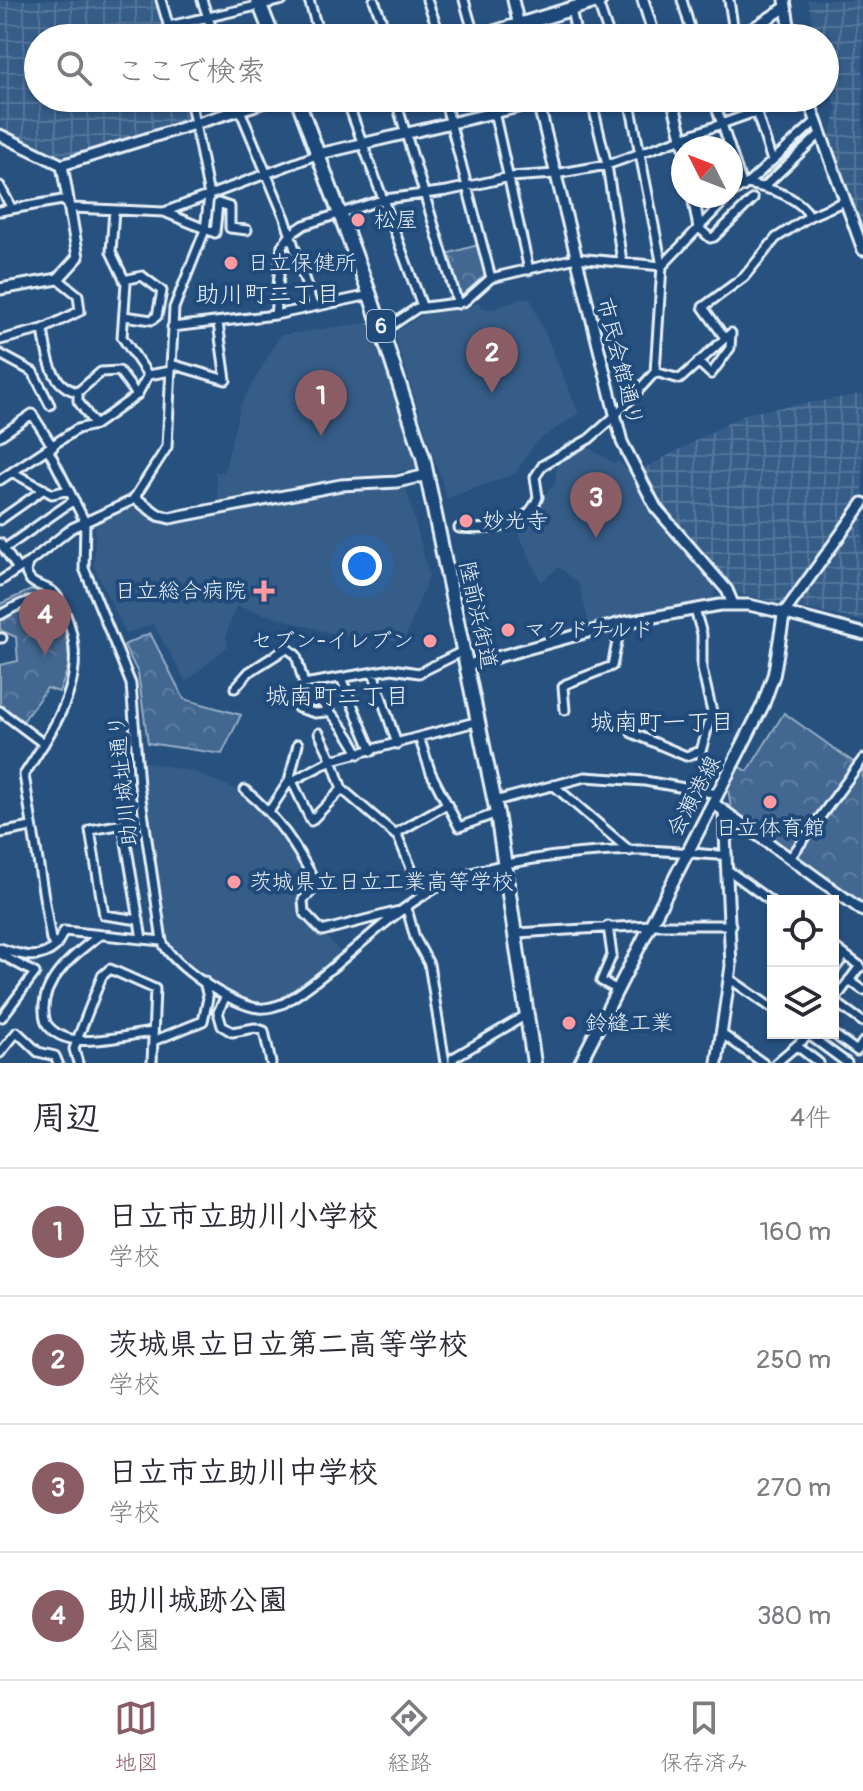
<!DOCTYPE html>
<html lang="ja">
<head>
<meta charset="utf-8">
<style>
  body { margin:0; font-family:Pangolin,"Klee One",sans-serif; background:#f2f2f3; color:#2b2b33 }
  .controls { position:absolute; right:24px; bottom:24px; display:grid; overflow:hidden; border-radius:0px; box-shadow:0 2px 6px #0004 }
  .controls button { width:72px; height:72px; display:grid; place-items:center; padding:0; border:0; border-bottom:2px solid #e1e1e2; background:#fff; color:#2b2b33; font:40px sans-serif }
  .compass { position:absolute; left:671px; top:136px; width:72px; height:72px; border-radius:50%; background:#fff; box-shadow:0 2px 6px #0004; rotate:312deg }
  .you { position:absolute; left:362px; top:566px; width:28px; height:28px; margin:-20px; border:6px solid #fff; border-radius:50%; background:#1a73e8; box-shadow:0 0 0 12px #1a73e833 }
  .badge { display:grid; place-items:center; width:52px; height:52px; border-radius:50%; background:#8a5d65; color:#fff; font-size:26px; font-weight:700 }
  .pin { position:absolute; translate:-50% -66px; filter:drop-shadow(0 2px 4px #0008) }
  .pin::after { content:''; position:absolute; top:42px; width:28px; height:24px; background:inherit; clip-path:polygon(0 0,100% 0,50% 100%) }
  .list { margin:0; padding:0; list-style:none }
  h2 { display:flex; justify-content:space-between; align-items:center; height:104px; margin:0; padding:0 32px; font-size:34px }
  h2 small { font-size:26px; font-weight:400; color:#7c7c81 }
  .list li { display:grid; grid-template-columns:52px 1fr auto; gap:24px; align-items:center; box-sizing:border-box; height:128px; padding:0 32px; border-top:2px solid #e1e1e2 }
  .list b { display:block; font-size:30px; white-space:nowrap }
  .list p { margin:0; font-size:26px; white-space:nowrap; color:#7c7c81 }
  .list em { font-size:26px; font-style:normal; color:#7c7c81 }
  .icon { flex:none; width:44px; height:44px; fill:none; stroke:currentColor; stroke-width:2; stroke-linecap:round; stroke-linejoin:round }
  .map { position:relative; flex:none; width:863px; height:1063px; overflow:hidden }
  .search { position:absolute; background:#fff; box-shadow:0 2px 6px #0004; left:24px; right:24px; top:24px; height:88px; display:flex; align-items:center; gap:20px; box-sizing:border-box; padding:0 28px; border-radius:44px; color:#7c7c81; font-size:30px }
  .sheet { height:616px; background:#fff }
  nav { display:flex; justify-content:space-around; align-items:center; box-sizing:border-box; height:112px; border-top:2px solid #e1e1e2; background:#fff; font-size:22px; color:#7c7c81 }
  nav a { display:grid; justify-items:center; gap:4px }
  nav .on { color:#8a5d65 }
  .map>svg:first-child { display:block }
  .built { fill:#355d88 }
  .industrial { fill:url(#industrial-grid) }
  .forest { fill:url(#forest-crowns); stroke:#96acc4; stroke-width:2 }
  .lines { fill:none; stroke-linecap:round; stroke-linejoin:round }
  .minor-casing { stroke:#e8f1f8; stroke-width:13 }
  .tertiary-casing { stroke:#e8f1f8; stroke-width:15 }
  .secondary-casing { stroke:#e8f1f8; stroke-width:16 }
  .trunk-casing { stroke:#e8f1f8; stroke-width:18 }
  .minor { stroke:#1f4a7a; stroke-width:7 }
  .tertiary { stroke:#1f4a7a; stroke-width:9 }
  .secondary { stroke:#1f4a7a; stroke-width:10 }
  .trunk { stroke:#1f4a7a; stroke-width:12 }
  .poi-dot { fill:#ff9aa2; stroke:#1f4a7a; stroke-width:3 }
  .labels { text-anchor:middle; dominant-baseline:central; stroke-width:8; stroke-linejoin:round; paint-order:stroke }
  .shield { fill:#1f4a7a; stroke:#acbfd2; stroke-width:2 }
  .shield-label { font-size:20px; font-weight:bold; fill:#e8f1f8 }
  .poi-label { font-size:22px; fill:#e8f1f8; stroke:#1f4a7a; text-anchor:start }
  .street-label { font-size:22px; fill:#e8f1f8; stroke:#1f4a7a }
  .neighbourhood-label { font-size:24px; fill:#e8f1f8; stroke:#1f4a7a }
</style>
</head>
<body>
<div class="map">
<svg width="863" height="1063" viewBox="0 0 863 1063">
  <defs>
    <pattern id="industrial-grid" width="8" height="8" patternUnits="userSpaceOnUse" patternTransform="scale(2)"><rect width="8" height="8" fill="#355d88"/><path d="M0 4h8M4 0v8" fill="none" stroke="#52759a"/></pattern>
    <pattern id="forest-crowns" width="20" height="18" patternUnits="userSpaceOnUse" patternTransform="scale(2)"><rect width="20" height="18" fill="#436891"/><path d="M2 6a3 3 0 1 1 6 0M12 15a3 3 0 1 1 6 0" fill="none" stroke="#5e7ea1"/></pattern>
  </defs>
  <rect width="100%" height="100%" fill="#27517f"/>
  <filter id="ink" filterUnits="userSpaceOnUse"><feTurbulence type="fractalNoise" baseFrequency=".0125" numOctaves="2"/><feDisplacementMap in="SourceGraphic" scale="16" xChannelSelector="R" yChannelSelector="G"/><feConvolveMatrix kernelMatrix="1 2 1 2 8 2 1 2 1" color-interpolation-filters="sRGB"/></filter>
  <g filter="url(#ink)">
    <path class="built" d="M527,297l4,3 48,113 -44,30 -20,31 -68,24 -53,-165 31,-20 44,-5 9,-6 5,6 10,1z
      M372,322l45,144 -2,3 -196,35 -4,-32h9l16,-66 40,-71z
      M586,446l28,17 5,-1 9,9 28,47 60,69 -3,13 -124,24 -10,-40 -20,-17 -18,15 -25,-54 38,-44 4,-23 15,-12z
      M406,487l23,89 -25,65 -63,-5 -105,-30 -10,30 2,10 -42,36 -33,-58 -27,10 -32,-67 1,-43 29,-16 7,-1 30,15 14,1 171,-33z
      M142,761l53,11 44,19 21,14 27,32 23,45 -12,25 17,25 11,4 15,17 -41,34 -27,14 -20,1 -25,-11 -44,-32 -18,-20 -22,-140z"/>
    <path class="industrial" d="M0,0h157l12,38h-131v60h149l7,22 -127,39 -56,-22 -11,-11z
      M808,0h55v229l-34,-91 8,-28 -12,-35v-37h-10z
      M863,394v227l-124,-27 -55,-59 -29,-36 -14,-29 106,-57z"/>
    <path class="forest" d="M478,245l7,30 -27,24 -12,-45z
      M33,589l24,13c13,39 20,51 2,90l-12,-4 -29,40 -10,-9 -8,2v-56l18,-4 -2,-24 -16,-7v-26z
      M150,633l34,66 57,16 -19,39 -74,-11 -10,-70 -14,-28z
      M784,713l75,53 4,-4v144l-132,-97 -3,-21 11,-21 9,4z"/>
    <g class="lines">
      <defs>
        <path id="minor" d="M161,0l11,38
          M202,0l13,38
          M309,0l11,38
          M374,0l14,38
          M427,0l14,38
          M464,0l11,38
          M597,0l13,38
          M682,0l11,38
          M729,0l6,38
          M571,9l6,29
          M169,26l114,-26
          M235,98l50,120 28,88
          M346,98l76,208
          M395,98l63,206
          M444,98l47,180
          M491,98l38,172
          M591,98l16,67 15,96
          M713,98l17,50
          M752,98l20,63
          M731,151l12,36
          M747,184c23,4 51,12 63,32
          M0,186l12,23
          M764,187l57,-54
          M731,194l16,-10 69,-63
          M114,210l-3,42 15,31 -4,54 26,38
          M0,211l62,-11 11,8 91,4 155,-58
          M164,212l51,21 3,-30 12,4v21l17,2
          M699,228l11,10 4,-1 39,-38
          M58,279l20,16 2,16 -37,18c4,24 6,57 35,63
          M275,315l95,-20
          M124,316l28,4 5,-4 5,-25 -20,-15 -18,4
          M172,327l103,-12 7,-69 9,-12 13,-9 81,-26 62,-8 63,-14 45,-3 52,-9 187,-67
          M383,331l34,-23 47,-6 27,-24 85,-20 86,8 67,-70
          M725,338l-22,-31 41,-30 32,-39 34,-22 35,-15
          M0,340l43,-11
          M0,354l33,18 17,33
          M171,364l55,16 -8,-57
          M655,372l25,7 51,-46 -1,15 -19,26 -13,-12
          M95,425l-17,-24v-9l23,-20 18,-1 18,24
          M0,436l32,-22 21,33
          M49,451l36,71
          M12,472l40,22 17,-4
          M0,480l77,-51 18,-4 17,-12 25,-18 11,-20 23,-4
          M0,520l44,-31
          M85,522l-1,46 47,116 8,101 23,156c9,24 71,65 97,67 9,1 17,-2 25,-5 53,-32 95,-83 150,-114 51,-29 143,-37 202,-39 30,-1 61,5 91,5
          M459,528c30,2 68,2 79,-31l-3,-20 8,-12 46,-26 25,-22 41,-45 7,-106 -33,-168
          M0,543l18,26
          M4,549l70,-49
          M0,581l26,-17
          M0,615c22,-12 37,-23 58,-5l5,-1
          M0,638h2
          M373,672l24,72
          M341,678l31,73
          M235,688l14,-16 38,-24 9,7 8,29 88,-15 27,4 46,-23
          M305,692c19,7 45,43 54,62
          M298,708l17,5 11,-1
          M565,710l-2,-23 3,-3 46,-18 9,-43
          M0,711l44,33
          M319,733l13,27 147,-39
          M632,733l54,23 15,-5 11,-39 -10,-43v-35l-7,-24
          M419,737l12,36 16,31
          M290,777l2,4 19,40 31,-32 -10,-29 -40,21
          M553,785l77,66
          M342,789l56,48
          M245,790c33,27 52,57 72,95l-14,15 1,12 18,19 85,-22 8,29 14,26 16,99
          M495,801l90,-24 60,4 73,13
          M270,810l19,-29 9,-37
          M0,833l31,-6
          M726,840l15,-17
          M790,858l73,-99
          M728,870l45,33
          M423,896l-25,-59v-5l49,-28 12,23 38,-14
          M139,920l-35,-5 -14,-85 33,-6 19,115
          M608,926l4,29 -11,26 17,9
          M517,933l134,-8h80
          M100,935c-26,19 -66,50 -54,88 20,31 76,12 107,9
          M162,941l-98,-10 -8,15 -5,-6 -27,-165c38,-59 72,-108 34,-177 -8,-15 -27,-8 -32,-26l2,-9 44,-35 61,-28 34,-53 7,-139 31,-78 4,-34 -19,-98
          M833,946l28,21
          M0,948c20,7 39,14 56,-2
          M0,954l35,19 -33,44
          M833,971l12,-16
          M730,979l43,30
          M849,980l14,10
          M226,996l-8,16 4,14 10,6 23,-4 9,3 7,32
          M834,1001l29,21
          M833,1002l27,-36
          M832,1033l25,18 6,-9
          M722,1034l41,29
          M153,1041l50,-20 5,-23 -4,-17
          M797,1046l22,17
          M0,1053l17,-21 21,20 17,4 3,7
          M78,1063l-4,-14 3,-9 25,-64 8,-7 45,20 -3,74
          M453,1063v-5l75,-44
          M776,1063l33,-28 38,28"/>
        <path id="tertiary" d="M513,0l9,38
          M643,0l12,38
          M785,0l6,38
          M738,38l48,-31
          M537,98l85,344 34,66 71,82 6,14
          M672,98l13,50
          M808,98l55,152
          M0,135l62,30 16,92 -20,22 -58,10
          M319,154l238,-56
          M62,165l216,-67
          M693,196l6,32
          M135,498l23,17 12,3 171,-33 56,-3 30,-7
          M468,665l153,-42 99,-18h29l35,8 79,-110
          M713,803l150,108
          M717,1063l14,-97 -7,-155"/>
        <path id="secondary" d="M580,1063l183,-358 11,-31 10,-61 79,21"/>
        <path id="trunk" d="M258,0l15,38
          M476,38l124,-38
          M297,98l73,197 53,162 74,356 37,250"/>
      </defs>
      <use href="#minor" class="minor-casing"/>
      <use href="#tertiary" class="tertiary-casing"/>
      <use href="#secondary" class="secondary-casing"/>
      <use href="#trunk" class="trunk-casing"/>
      <use href="#minor" class="minor"/>
      <use href="#tertiary" class="tertiary"/>
      <use href="#secondary" class="secondary"/>
      <use href="#trunk" class="trunk"/>
    </g>
  </g>
  <g class="poi-dot">
    <circle cx="358" cy="220" r="8"/>
    <circle cx="231" cy="263" r="8"/>
    <circle cx="466" cy="521" r="8"/>
    <path d="M260 579h8v8h8v8h-8v8h-8v-8h-8v-8h8z"/>
    <circle cx="508" cy="630" r="8"/>
    <circle cx="430" cy="641" r="8"/>
    <circle cx="770" cy="802" r="8"/>
    <circle cx="234" cy="882" r="8"/>
    <circle cx="569" cy="1023" r="8"/>
  </g>
  <g class="labels">
    <rect class="shield" x="367" y="310" width="28" height="32" rx="6"/>
    <g class="shield-label">
      <text x="381" y="326">6</text>
    </g>
    <g class="poi-label">
      <text x="374" y="220">松屋</text>
      <text x="247" y="263">日立保健所</text>
      <text x="482" y="521">妙光寺</text>
      <text x="246" y="591" text-anchor="end">日立総合病院</text>
      <text x="524" y="630">マクドナルド</text>
      <text x="414" y="641" text-anchor="end">セブン-イレブン</text>
      <text x="770" y="828" text-anchor="middle">日立体育館</text>
      <text x="250" y="882">茨城県立日立工業高等学校</text>
      <text x="585" y="1023">鈴縫工業</text>
    </g>
    <g class="street-label">
      <text transform="translate(620 362) rotate(76)">市民会館通り</text>
      <text transform="translate(478 615) rotate(78)">陸前浜街道</text>
      <text transform="translate(123 780) rotate(-96)">助川城址通り</text>
      <text transform="translate(694 796) rotate(-62)">会瀬港線</text>
    </g>
    <g class="neighbourhood-label">
      <text x="268" y="294">助川町二丁目</text>
      <text x="337" y="696">城南町二丁目</text>
      <text x="662" y="722">城南町一丁目</text>
    </g>
  </g>
</svg>
<div class="controls">
<button><svg class="icon" aria-label="locate" viewBox="0 0 24 24"><circle cx="12" cy="12" r="6"/><path d="M12 2v4M12 18v4M2 12h4M18 12h4"/></svg></button>
<button><svg class="icon" aria-label="layers" viewBox="0 0 24 24"><path d="M12 4l9 5-9 5-9-5zM3 14l9 5 9-5"/></svg></button>
</div>
<svg class="compass" viewBox="-18 -18 36 36"><path d="M0-13l5 13h-10z" fill="#e53935"/><path d="M0 13l5-13h-10z" fill="#7c7c81"/></svg>
<div class="you"></div>
<div class="pin badge" style="left:321px;top:436px">1</div>
<div class="pin badge" style="left:492px;top:393px">2</div>
<div class="pin badge" style="left:596px;top:538px">3</div>
<div class="pin badge" style="left:45px;top:655px">4</div>
<div class="search"><svg class="icon" aria-label="search" viewBox="0 0 24 24"><circle cx="10" cy="10" r="6"/><path d="M15 15l6 6"/></svg>ここで検索</div>
</div>
<section class="sheet">
<h2>周辺<small>4件</small></h2>
<ul class="list">
<li><span class="badge">1</span><div><b>日立市立助川小学校</b><p>学校</p></div><em>160 m</em></li>
<li><span class="badge">2</span><div><b>茨城県立日立第二高等学校</b><p>学校</p></div><em>250 m</em></li>
<li><span class="badge">3</span><div><b>日立市立助川中学校</b><p>学校</p></div><em>270 m</em></li>
<li><span class="badge">4</span><div><b>助川城跡公園</b><p>公園</p></div><em>380 m</em></li>
</ul>
</section>
<nav>
<a class="on"><svg class="icon" aria-label="map" viewBox="0 0 24 24"><path d="M3 6l6-2 6 2 6-2v14l-6 2-6-2-6 2zM9 4v14M15 6v14"/></svg>地図</a>
<a><svg class="icon" aria-label="directions" viewBox="0 0 24 24"><path d="M12 3l9 9-9 9-9-9zM9 14v-3h6M13 9l2 2-2 2"/></svg>経路</a>
<a><svg class="icon" aria-label="saved" viewBox="0 0 24 24"><path d="M7 4h10v16l-5-4-5 4z"/></svg>保存済み</a>
</nav>
</body>
</html>
